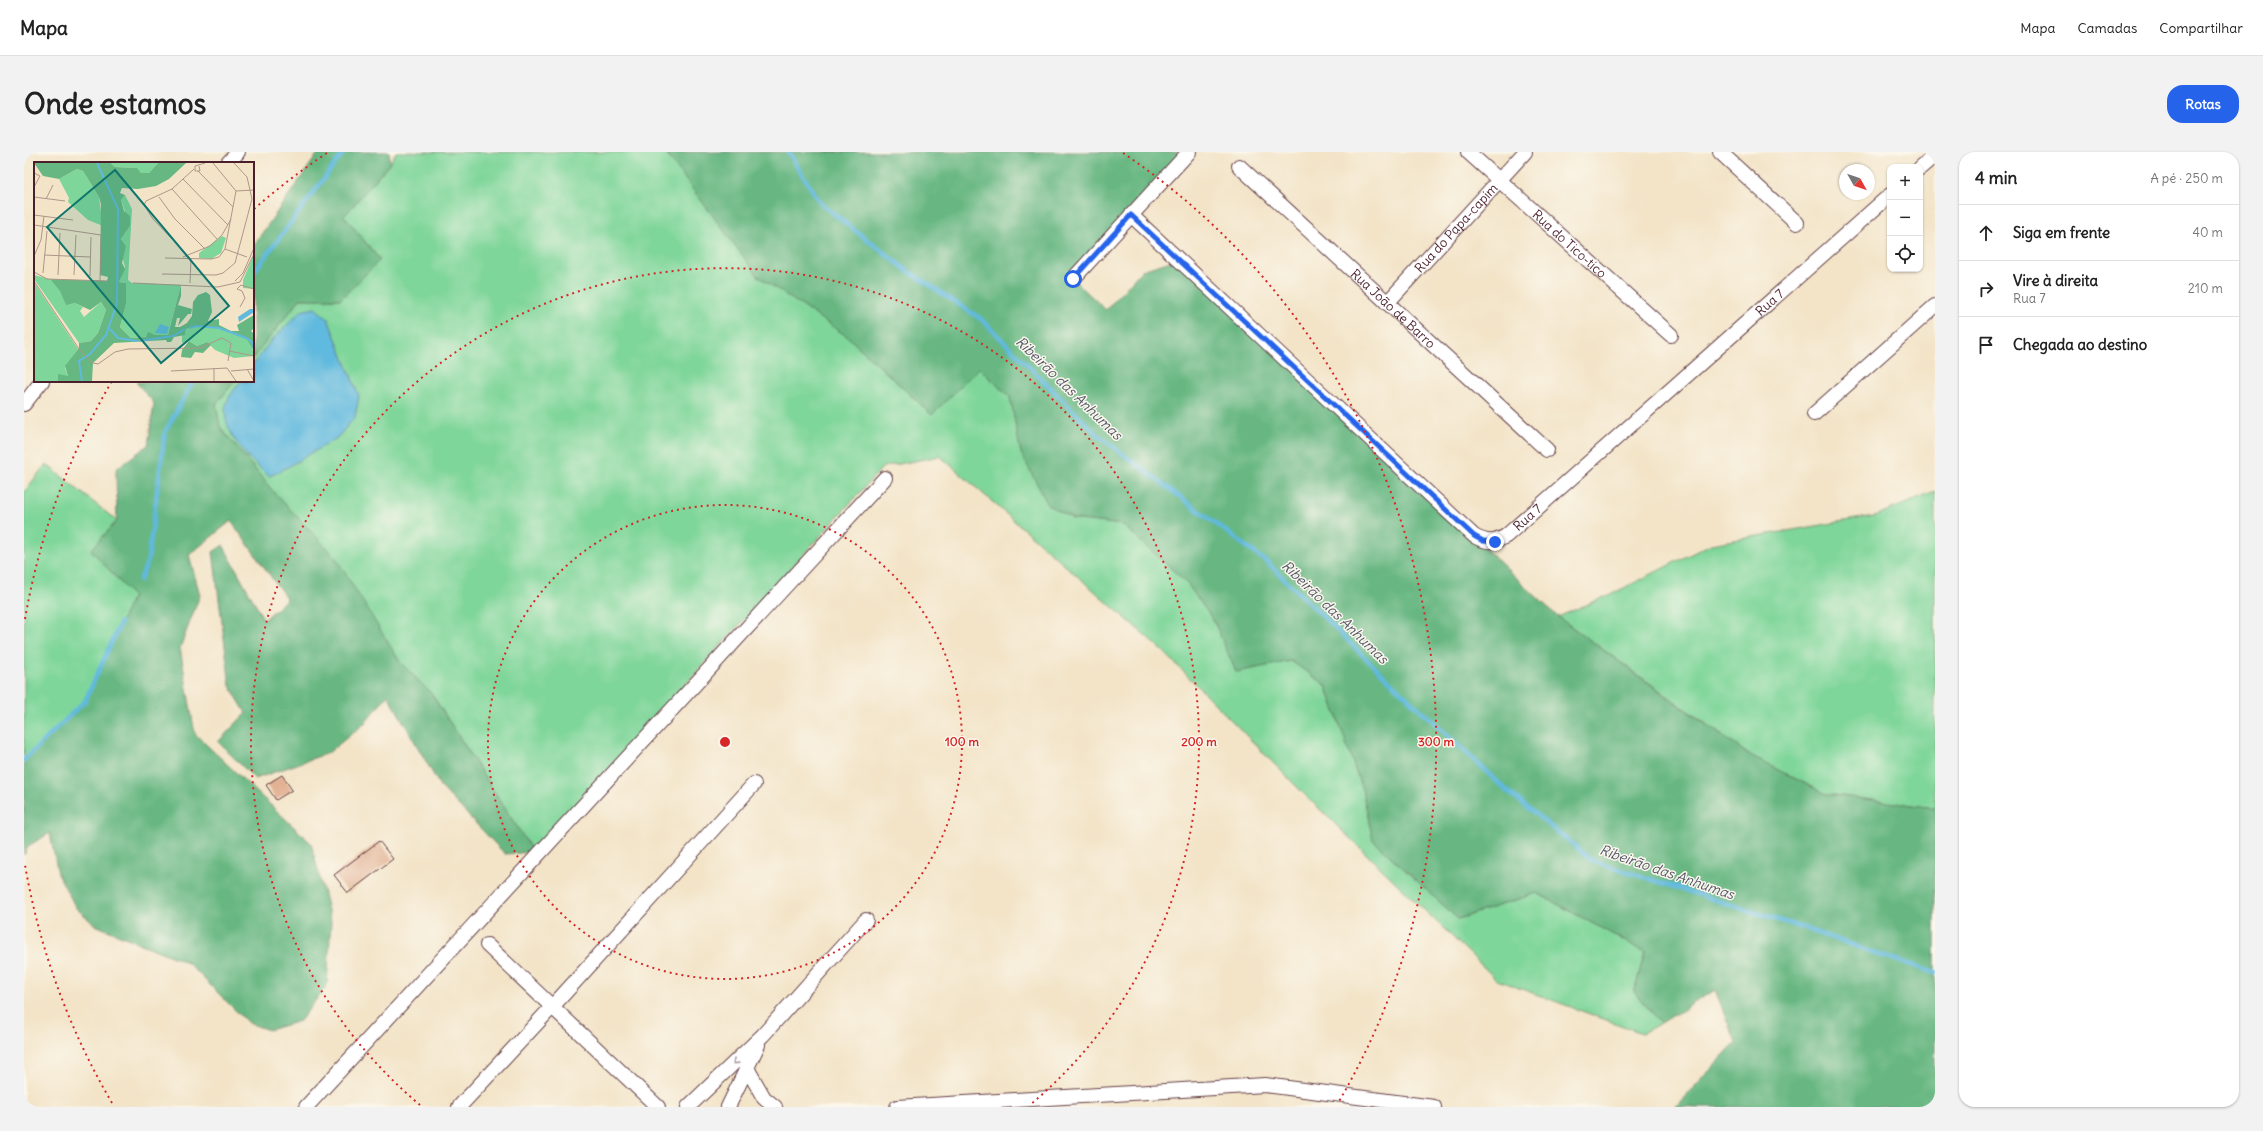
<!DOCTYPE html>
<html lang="pt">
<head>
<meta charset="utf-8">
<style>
  body { margin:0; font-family:Delius,sans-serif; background:#f2f2f2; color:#222 }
  .controls { position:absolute; right:12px; top:12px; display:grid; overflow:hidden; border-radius:8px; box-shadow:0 1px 3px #0004 }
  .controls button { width:36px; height:36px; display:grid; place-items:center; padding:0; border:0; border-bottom:1px solid #e0e0e0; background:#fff; color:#222; font:20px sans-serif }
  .compass { position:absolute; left:1815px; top:12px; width:36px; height:36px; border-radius:50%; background:#fff; box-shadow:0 1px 3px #0004; rotate:130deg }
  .stop { position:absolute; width:12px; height:12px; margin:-9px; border:3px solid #2563eb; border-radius:50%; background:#fff }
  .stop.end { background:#2563eb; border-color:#fff; box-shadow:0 1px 4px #0008 }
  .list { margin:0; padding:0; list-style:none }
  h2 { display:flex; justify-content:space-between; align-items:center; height:52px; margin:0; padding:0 16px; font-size:17px }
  h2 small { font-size:13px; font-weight:400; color:#767676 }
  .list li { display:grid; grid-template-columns:26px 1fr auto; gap:12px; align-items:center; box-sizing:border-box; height:56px; padding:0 16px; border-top:1px solid #e0e0e0 }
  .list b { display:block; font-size:15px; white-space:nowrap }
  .list p { margin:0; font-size:13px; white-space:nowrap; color:#767676 }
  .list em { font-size:13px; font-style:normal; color:#767676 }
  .icon { flex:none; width:22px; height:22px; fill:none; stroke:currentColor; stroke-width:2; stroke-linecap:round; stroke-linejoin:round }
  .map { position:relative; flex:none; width:1911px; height:955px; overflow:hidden; border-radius:16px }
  header { display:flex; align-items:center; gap:24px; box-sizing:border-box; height:56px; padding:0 20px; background:#fff; border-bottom:1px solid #e0e0e0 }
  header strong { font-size:19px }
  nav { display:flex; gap:22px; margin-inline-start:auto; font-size:14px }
  .intro { display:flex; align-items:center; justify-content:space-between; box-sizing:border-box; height:96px; padding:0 24px }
  h1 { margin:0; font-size:28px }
  .button { padding:10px 18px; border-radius:16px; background:#2563eb; color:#fff; font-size:14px; font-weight:700 }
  main { display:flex; gap:24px; padding:0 24px }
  aside { flex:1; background:#fff; border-radius:16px; box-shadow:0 1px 3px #0004 }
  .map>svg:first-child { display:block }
  .green { fill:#7fd69a; stroke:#647a62 }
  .forest { fill:#67b782; stroke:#586b56 }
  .water { fill:#61b9de; stroke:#566c84 }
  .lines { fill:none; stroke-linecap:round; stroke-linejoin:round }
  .stream { stroke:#61b9de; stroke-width:4.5 }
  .building { fill:#e2b092 }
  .minor-casing { stroke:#633d43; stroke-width:16 }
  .minor { stroke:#fff; stroke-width:14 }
  .oneway { stroke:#ae9aa0 }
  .route { stroke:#2563eb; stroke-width:5 }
  .ring { fill:none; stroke:#d62828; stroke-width:2; stroke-dasharray:2 4 }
  .labels { text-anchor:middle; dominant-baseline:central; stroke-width:3; stroke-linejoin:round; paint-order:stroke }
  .street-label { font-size:13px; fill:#4a1f2b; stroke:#fbf7ec }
  .water-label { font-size:14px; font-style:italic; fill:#52556a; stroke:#fbf7ec }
  .inset-river { fill:none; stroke:#61b9de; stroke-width:2 }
  .inset-road { fill:none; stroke:#af9589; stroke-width:1 }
  .view { fill:#0f766e; fill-opacity:0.15; stroke:#0f766e; stroke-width:2 }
  .inset-edge { fill:none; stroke:#4a1f2b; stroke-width:2 }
  .centre { fill:#d62828; stroke:#fbf7ec; stroke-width:2 }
  .ring-label { font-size:12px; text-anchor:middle; font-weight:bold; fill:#d62828; stroke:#fbf7ec; stroke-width:3; stroke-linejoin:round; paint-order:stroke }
</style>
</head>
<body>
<header>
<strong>Mapa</strong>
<nav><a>Mapa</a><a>Camadas</a><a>Compartilhar</a></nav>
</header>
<div class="intro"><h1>Onde estamos</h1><a class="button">Rotas</a></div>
<main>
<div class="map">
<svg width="1911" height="955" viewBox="0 0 1911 955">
  <rect width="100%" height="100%" fill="#fbf7ec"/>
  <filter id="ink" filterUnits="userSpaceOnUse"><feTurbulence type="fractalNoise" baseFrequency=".025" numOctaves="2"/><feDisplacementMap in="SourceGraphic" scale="8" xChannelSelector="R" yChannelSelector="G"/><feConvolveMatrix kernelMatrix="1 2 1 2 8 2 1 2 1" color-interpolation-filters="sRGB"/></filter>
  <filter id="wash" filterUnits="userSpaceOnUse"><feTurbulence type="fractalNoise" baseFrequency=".012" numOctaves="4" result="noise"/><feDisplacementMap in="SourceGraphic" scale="16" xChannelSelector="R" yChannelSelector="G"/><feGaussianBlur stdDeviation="0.9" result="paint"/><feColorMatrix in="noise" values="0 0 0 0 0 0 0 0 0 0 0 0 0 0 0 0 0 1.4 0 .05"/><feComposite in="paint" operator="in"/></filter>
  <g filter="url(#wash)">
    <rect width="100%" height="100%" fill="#f3e4c8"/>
    <path class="green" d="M372,0h269l93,124 90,61 84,78 47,-47 31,29 11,56 52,66 50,6 63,57 28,39 22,51 55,-11 35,24 36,104 11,51 85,79 79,-26 108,59 -11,40 27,31 -19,10 -145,-53 -194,-187 -140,-142 -223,-195 -57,11 -350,385 -102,-159 -31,-31 -128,-172 -52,-63 -4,-23 19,-23h18v-23l47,-59h41l39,-39 -36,-44 46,-53z
      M22,312l71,57 -26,29 42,46 -48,105 -61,59v-268z
      M1911,340v316l-109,-14 -74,-37 -194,-140 58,-25 95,-48 163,-28z"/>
    <path class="forest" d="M295,0h70l1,11 -46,53 36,44 -39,39h-41l-47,59v-112z
      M641,0h523l-115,127 33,31 36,-40 35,-11 381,358 122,89 72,51 74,37 109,14v299h-260l61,-64 -21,-53 -54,33 -27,-31 11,-40 -108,-59 -79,26 -85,-79 -11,-51 -36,-104 -35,-24 -55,11 -22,-51 -28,-39 -63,-57 -50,-6 -25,-14 -27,-52 -11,-56 -31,-29 -47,47 -84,-78 -90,-61z
      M211,229l-19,23 4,23 52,63 64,68 64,104 31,31 102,159 -28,2 -65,-68 -52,-91 -23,28 -37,30 -73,26 -37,-37 28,-29 -16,-27 -17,-134 10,-7 41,75 23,-21 -56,-78 -42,34 11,40 -20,53 15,86 116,109 20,79 -4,63 -27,36 -31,9 -21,-7 -60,-60 -93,-38 -19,-17 -18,-34 -8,-41 -22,13 -4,9v-95l61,-59 48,-105 -42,-46 26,-29 -1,-52 32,-24 6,-42 -18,-21z"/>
    <path class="water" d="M291,156l13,11 31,77 -4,21 -18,21 -58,34 -10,4c-19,-15 -43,-39 -44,-65 0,-11 10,-22 16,-30h12v-16l16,-22 32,-32z"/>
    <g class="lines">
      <path class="stream" d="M764,0l33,52 84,65 76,50 118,117 168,126 113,110 126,118 87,71 192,61 150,51
        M229,121l91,-121
        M116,428l8,-20 17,-128 28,-51
        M0,608l61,-59 36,-79"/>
    </g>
    <g id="blocks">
      <path class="building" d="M258,623l10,15 -16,10 -10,-15z
        M355,689l14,18 -45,34 -14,-18z"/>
    </g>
  </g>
  <g filter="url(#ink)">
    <use href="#blocks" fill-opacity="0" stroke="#633d43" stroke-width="1"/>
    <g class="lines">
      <defs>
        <g id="minor">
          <path id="s1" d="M1444,0l203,183"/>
          <path d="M1696,0l77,71"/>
          <path d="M204,11l10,-11"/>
          <path id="s2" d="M1215,14l308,284"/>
          <path d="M1896,16l15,-13"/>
          <path id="s3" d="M1107,63l343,321c13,7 20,7 32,0l384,-341"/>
          <path d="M1049,127l116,-127"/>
          <path id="s4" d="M1363,151l138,-151"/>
          <path d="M0,252l18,-23"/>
          <path d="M1790,262l121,-108"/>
          <path d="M463,793l171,162"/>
          <path d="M723,916l17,30 11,9"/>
          <path d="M282,955l579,-629"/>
          <path d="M435,955l93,-100 202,-223"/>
          <path d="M664,955l75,-72 103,-115"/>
          <path d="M704,955l30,-62"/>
          <path d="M873,955l368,-22 169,22"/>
        </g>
      </defs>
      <use href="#minor" class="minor-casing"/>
      <use href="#minor" class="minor"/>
    </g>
    <defs><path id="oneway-chevron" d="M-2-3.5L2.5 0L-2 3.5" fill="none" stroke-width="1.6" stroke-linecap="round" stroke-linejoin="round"/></defs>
    <use class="oneway" href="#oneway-chevron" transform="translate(711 910) rotate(136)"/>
  </g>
  <g class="lines" filter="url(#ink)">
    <path class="route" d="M1049,127l58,-64 343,321 9,5 12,1"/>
  </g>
  <g class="ring">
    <circle cx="701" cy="590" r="237"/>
    <path d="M396 953A474 474 0 1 1 1006 953"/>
    <path d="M88 951A711 711 0 0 1 1 713M1 467A711 711 0 0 1 88 229M230 57A711 711 0 0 1 303 1M1099 1A711 711 0 0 1 1314 951"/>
  </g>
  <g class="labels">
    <g class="street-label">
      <text stroke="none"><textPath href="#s4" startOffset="102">Rua do Papa-capim</textPath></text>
      <text stroke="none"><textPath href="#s1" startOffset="137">Rua do Tico-tico</textPath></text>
      <text stroke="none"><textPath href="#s3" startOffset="856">Rua 7</textPath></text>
      <text stroke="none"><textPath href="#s2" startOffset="210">Rua João de Barro</textPath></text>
      <text stroke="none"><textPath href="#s3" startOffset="532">Rua 7</textPath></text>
    </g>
    <g class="water-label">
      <text transform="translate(1045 236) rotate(44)">Ribeirão das Anhumas</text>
      <text transform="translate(1311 460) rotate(44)">Ribeirão das Anhumas</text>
      <text transform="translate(1643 720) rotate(19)">Ribeirão das Anhumas</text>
    </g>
  </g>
  <g transform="translate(10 10)">
    <rect width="220" height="220" fill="#f3e4c8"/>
    <path d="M77,1h47l-9,10h-8l-5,-5 -21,-1zM43,7l6,2 16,26 4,29 -15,-6 -20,-18 1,-4 -10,-19zM91,33l7,14 -4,71 4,3 49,2 -13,50 -37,3 -11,-11 6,-23v-21l-7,-1 6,-15 -3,-12 4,-9 -5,-7 9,-13 -9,-26zM188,74l4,2 -5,15 -10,6 -12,-1v-5zM220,92v35l-11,-1v-8zM0,113l16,4 11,12 5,13 9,-1 8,4 -3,4 4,6 17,-15 5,8 -8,23 -7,8 -12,2 -45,-64zM0,120l44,67 -13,19 3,8 -10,5h-24zM162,164l23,2 28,11 4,4 3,13 -20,2 -19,-8 -8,-8 -10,4 -8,-5 -7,2v-8h3l1,-6z" fill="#7fd69a"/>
    <path d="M0,1h77l4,4 22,1 4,5h8l9,-10h28l-17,16 -13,7 -18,3 -16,-1 -2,5 5,2 -4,5 3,11 6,5v10l-9,13 5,7 -4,17 3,6 -6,13 7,1v21l-6,23 11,11 15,-1 2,-5 7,3h13l13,-50v11l-3,9 14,4 -1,5h-3l-10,12 2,-8h-3l-2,9h5l7,-4 5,-7 1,-14 5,-7 8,-3 4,3 2,17 -4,9 11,-2v6l12,6h8l-2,-6 17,-10v13l-3,3 3,3v17l-7,-12 -28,-11 -23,-2 -10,3 -1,6 -11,2 -3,5h-4l-1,-2 -52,3 -21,20 -1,18h-34v-7l10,2 -3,-10 14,-18v-5l12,-2 7,-8 8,-23 -5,-8 -11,8 -15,-7 -9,2 -6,-14 -10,-12 57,2 1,-4 -8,-2 1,-71 -2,-7 -16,-26 -6,-2 -18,10 -16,-3zM155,179l8,5 10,-4 4,3 -8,8 -8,-1 -4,6 -10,-1 1,-7z" fill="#67b782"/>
    <path d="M216,147h4v3l-15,10 -1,-5zM126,162l9,3 -2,7 -12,-1z" fill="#61b9de"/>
    <path class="inset-river" d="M155,166l7,-2 23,2 27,10 7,5 1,7M76,167l8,9 19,3M105,179l34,-5 12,-7M48,219l-3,-20 11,-7 16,-19 11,-32 1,-94 -21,-46"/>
    <path class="inset-road" d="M179,1l23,28 18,-1M165,4l1,5h-5v-5l10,-3M164,9l35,36M0,11l6,3 -6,11M149,17l45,46M138,27l45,50M0,35l31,4M125,35l16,22 30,30M12,37l7,-14M0,53l39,5M0,63l67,10 -1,46M191,87l22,8M10,93l46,2M0,94l7,-16 3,-24M149,95l27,-11 12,-11 9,-16M131,96l46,1 8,-2 6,-8 11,-58M0,110l13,7 61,2M9,111l4,-42M128,112l54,1 7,-2 12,-10 17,-64 -5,-22 -13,-14M24,113l2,-42M40,113l2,-40M56,114l1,-39M0,119l47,71 12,11 5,1 17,-12 13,-3 72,-1 22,-10 9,5 -3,18M201,119l8,-8 11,-25M99,121l85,4 22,-5 14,-28M156,121l1,-24 -38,-40 -9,-14 2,-4 26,-12 22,-20M207,123l13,4M206,145l5,-9 -3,-7 -5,-2 4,-4M195,189l25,5M180,206v13M193,206l9,13M213,207l7,12M137,209l56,-3M197,209l23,-2"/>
    <path class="view" d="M81,8l114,136 -68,57 -114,-136z"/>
    <rect width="220" height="220" class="inset-edge"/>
  </g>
  <circle cx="701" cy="590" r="6" class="centre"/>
  <g class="ring-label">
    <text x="938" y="594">100 m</text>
    <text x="1175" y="594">200 m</text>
    <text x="1412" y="594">300 m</text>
  </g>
</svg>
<div class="controls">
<button>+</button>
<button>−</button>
<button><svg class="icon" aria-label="locate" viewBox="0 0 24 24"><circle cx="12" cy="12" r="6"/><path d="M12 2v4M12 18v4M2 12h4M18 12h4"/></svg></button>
</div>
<svg class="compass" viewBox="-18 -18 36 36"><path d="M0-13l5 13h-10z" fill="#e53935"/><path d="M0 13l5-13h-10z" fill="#767676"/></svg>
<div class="stop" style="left:1049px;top:127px"></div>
<div class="stop end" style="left:1471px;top:390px"></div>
</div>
<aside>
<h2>4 min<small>A pé · 250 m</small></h2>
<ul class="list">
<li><svg class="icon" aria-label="ahead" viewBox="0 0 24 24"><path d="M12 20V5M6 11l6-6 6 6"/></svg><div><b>Siga em frente</b></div><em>40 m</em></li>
<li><svg class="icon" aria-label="right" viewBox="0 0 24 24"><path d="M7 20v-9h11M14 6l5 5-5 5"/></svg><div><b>Vire à direita</b><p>Rua 7</p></div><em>210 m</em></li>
<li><svg class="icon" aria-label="arrive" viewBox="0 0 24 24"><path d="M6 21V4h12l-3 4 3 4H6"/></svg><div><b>Chegada ao destino</b></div></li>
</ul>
</aside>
</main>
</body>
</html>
